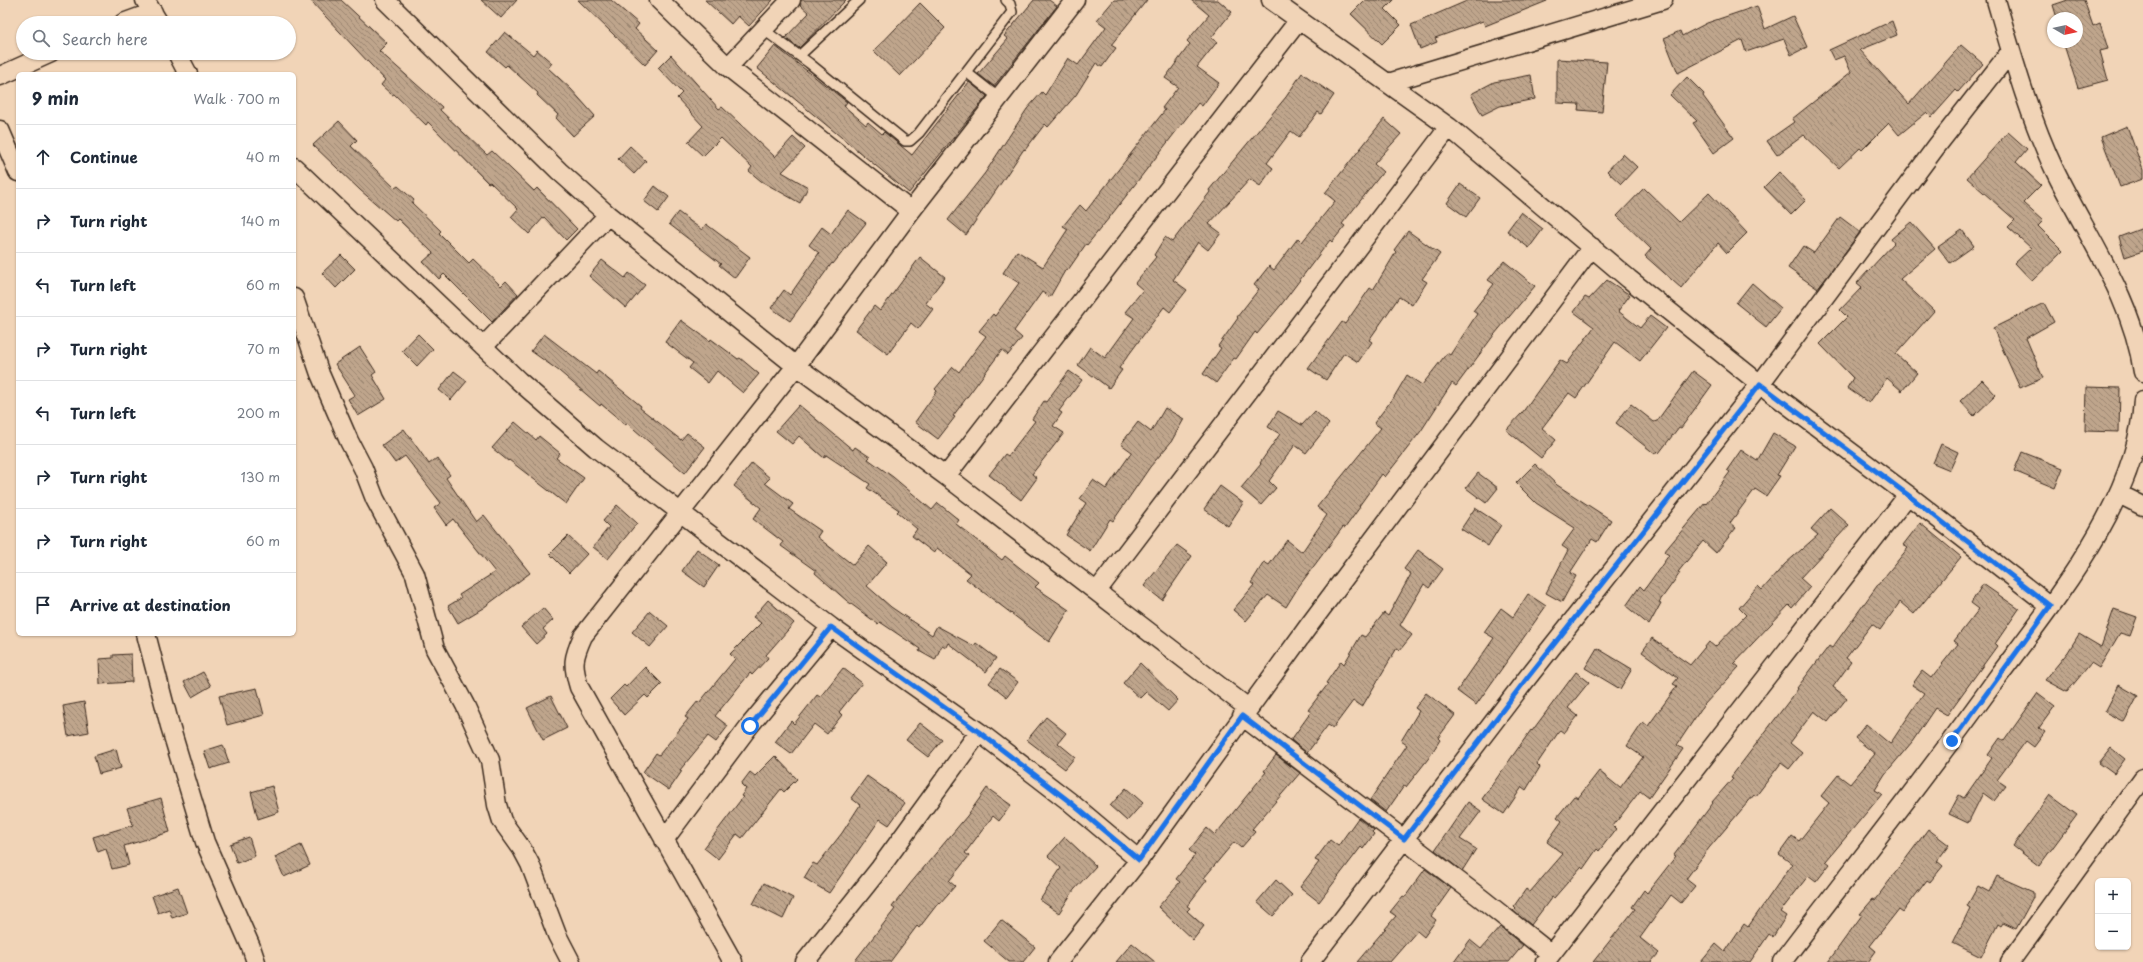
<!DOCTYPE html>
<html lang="en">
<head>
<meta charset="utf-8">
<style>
  body { margin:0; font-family:"Playpen Sans",sans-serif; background:#f2f2f3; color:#1f2937 }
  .controls { position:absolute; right:12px; bottom:12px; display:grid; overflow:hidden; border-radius:6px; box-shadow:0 1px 3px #0004 }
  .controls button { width:36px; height:36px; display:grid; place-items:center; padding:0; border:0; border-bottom:1px solid #e0e1e3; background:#fff; color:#1f2937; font:20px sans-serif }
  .compass { position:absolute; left:2047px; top:12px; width:36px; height:36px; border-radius:50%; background:#fff; box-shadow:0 1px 3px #0004; rotate:99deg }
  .stop { position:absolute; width:12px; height:12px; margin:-9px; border:3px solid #1a73e8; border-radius:50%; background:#fff }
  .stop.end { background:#1a73e8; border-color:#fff; box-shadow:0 1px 4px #0008 }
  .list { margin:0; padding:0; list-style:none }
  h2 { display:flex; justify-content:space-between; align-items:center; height:52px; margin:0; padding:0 16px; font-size:17px }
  h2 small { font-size:13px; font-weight:400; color:#747a83 }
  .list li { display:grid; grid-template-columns:26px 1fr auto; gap:12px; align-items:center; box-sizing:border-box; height:64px; padding:0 16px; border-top:1px solid #e0e1e3 }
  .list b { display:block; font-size:15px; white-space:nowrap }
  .list em { font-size:13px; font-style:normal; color:#747a83 }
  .icon { flex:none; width:22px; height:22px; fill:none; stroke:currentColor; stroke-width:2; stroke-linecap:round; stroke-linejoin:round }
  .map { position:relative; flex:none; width:2143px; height:962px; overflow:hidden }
  .search { position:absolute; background:#fff; box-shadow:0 1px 3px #0004; left:16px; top:16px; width:280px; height:44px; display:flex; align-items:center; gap:10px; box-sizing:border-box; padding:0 14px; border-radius:22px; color:#747a83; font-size:15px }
  .panel { position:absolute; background:#fff; box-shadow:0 1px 3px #0004; left:16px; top:72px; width:280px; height:564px; border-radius:6px }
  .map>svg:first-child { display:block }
  .building { fill:url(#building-back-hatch); stroke:#3b2a1e }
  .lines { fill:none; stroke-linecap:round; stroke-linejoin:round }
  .service-casing { stroke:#3b2a1e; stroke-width:12 }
  .minor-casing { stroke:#3b2a1e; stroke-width:21 }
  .service { stroke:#f1d4b7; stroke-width:9 }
  .minor { stroke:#f1d4b7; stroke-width:18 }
  .route { stroke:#1a73e8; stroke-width:5 }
</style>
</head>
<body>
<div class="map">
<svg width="2143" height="962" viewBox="0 0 2143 962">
  <defs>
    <pattern id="building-back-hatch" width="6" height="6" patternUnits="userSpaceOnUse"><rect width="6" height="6" fill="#bfa58c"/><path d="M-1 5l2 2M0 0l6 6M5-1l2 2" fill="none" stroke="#9c8772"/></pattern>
  </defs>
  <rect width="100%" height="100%" fill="#f1d4b7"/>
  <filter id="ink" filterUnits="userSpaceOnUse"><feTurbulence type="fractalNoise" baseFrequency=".025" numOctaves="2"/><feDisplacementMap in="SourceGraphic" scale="8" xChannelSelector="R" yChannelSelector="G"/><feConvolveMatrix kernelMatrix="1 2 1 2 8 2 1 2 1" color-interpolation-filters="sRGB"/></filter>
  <g filter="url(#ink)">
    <path class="building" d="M310,0h31l46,43 -8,8 63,56 -2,3 47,45 5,-4 42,40 3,-3 40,41 -11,11 -22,-23 -15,17 -18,-17 7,-8 -28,-27 -2,1 -60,-61 -2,3 -32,-31 -2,1 -11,-10 4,-5z
      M481,0h36l-16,18z
      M578,0h33l28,24 -4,5 23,21 -13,15z
      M705,0h68l-24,26 -11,-10 -7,8z
      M801,0h45l-47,48 -14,-10 24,-25 -9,-8z
      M1034,0h15l8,6 -63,80 -16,-12 30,-35 -4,-3z
      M1114,0h33l-36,45 5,3 -14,19 -6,-4 -20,32 -28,32 -3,-3 -20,26 -1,-1 -58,86 -18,-15 37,-47 42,-64 15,-17 3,3 23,-37 10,7 28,-38 -9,-7z
      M1191,0h27l14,12 -21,26 6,4 -20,25 22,16 -17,23 -4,-3 -89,115 -22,27 -1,-1 -18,26 -2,-1 -16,28 -8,-5 -28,39 8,7 -14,17 -6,-5 -49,66 2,1 -17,22 -23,-17 22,-31 -2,-2 18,-22 6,5 27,-36 -7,-5 14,-17 2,2 24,-33 -16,-10 14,-22 26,16 25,-38 -5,-3 17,-21 6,6 79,-101 -3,-2 16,-21 -13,-9 25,-34 -3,-3 22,-26z
      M1365,0h29l-9,9 16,16 -19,19 -31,-30z
      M1469,0h78v1l-62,25 -2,-5 -48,17 2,4 -17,7 -9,-24z
      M2068,0h16l9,26 7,-3 8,26 -8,2 8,29 -30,8 -15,-46h14v-24h-20l-4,-13z
      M920,3l25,25 -45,48 -26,-25z
      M1757,6l8,23 28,-13 14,31 -16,8 -7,-16 -38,13 -4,-12 -64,33 -14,-35 16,-7 2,5 25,-13z
      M1892,21l5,14 -37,15 49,54 52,-59 22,19 -25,28 -2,-2 -24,27 -5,-5 -28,23 -10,-12 -27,27 -2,-2 -21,20 -35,-33 -27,20 -10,-14 27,-19 -2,-3 59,-47 -7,-16 -10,4 -5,-10z
      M505,32l28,23 4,-5 15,13 -4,5 23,21 24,27 -22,20 -17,-18 2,-3 -21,-20 1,-2 -31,-28 -2,2 -17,-15z
      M775,46l72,56 -3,4 22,19 2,-3 14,12 2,-2 28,23 57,-73 18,14 -78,97 -152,-125z
      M671,55l48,54 3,-2 53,50 18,-20 12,11 -23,24 26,15 -8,16 -39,-22 -12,-10 3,-4 -31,-29 -18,18 -15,-14 15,-16 -26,-28 5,-5 -24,-25z
      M1557,59l50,3 -5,50 -24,-2 1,-6 -22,-1z
      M1302,73l32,22 -13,19 -3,-2 -19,25 -8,-6 -24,32 6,5 -13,18 -10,-7 -41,45 12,9 -13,17 -10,-8 -25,38 14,10 -17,22 -6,-5 -45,61 3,2 -13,18 -31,-23 12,-18 15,11 29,-40 -9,-6 18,-22 -8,-7 21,-26 -2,-2 11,-18 7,5 38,-50 -1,-2 77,-93z
      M1531,75l4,24 -35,7 -18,9 -11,-21 23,-12z
      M1687,77l17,17 -1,2 31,42 -20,15 -21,-30 4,-2 -27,-26z
      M1384,119l17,15 -27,30 9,8 -41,52 3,2 -13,16 -2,-2 -49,65 -24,29 -2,-2 -19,27 -2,-1 -18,25 -13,-9 18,-26 -3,-2 20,-28 -1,-1 22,-28 -5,-4 15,-19 5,4 24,-32 4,4 33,-41 -10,-8z
      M339,121l18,19 -6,6 44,42 3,-2 16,14 -2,3 29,28 -2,2 30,30 4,-4 28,27 5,-5 12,13 -26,28 -48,-48 -5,5 -16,-17 10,-9 -35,-34 -2,2 -36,-31 -47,-45z
      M2127,126l16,44v9l-23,8 -19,-50z
      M2008,132l19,17 -11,13 25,23 -18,18 20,18 -5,5 25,25 -31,30 -17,-18 16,-15 -23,-21 7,-7 -48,-42z
      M630,146l16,15 -12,13 -16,-15z
      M1623,154l14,13 -16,17 -14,-13z
      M1779,172l27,28 -15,15 -27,-28z
      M1460,184l20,14 -14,19 -19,-14z
      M655,186l14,11 -11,15 -14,-11z
      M1644,188l35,34 30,-29 38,40 -20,20 -9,-10 -37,45 -36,-32 6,-7 -34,-33z
      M848,210l18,13 -33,41 -1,-1 -42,58 -19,-13 13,-18 6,5 29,-42 -10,-8 13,-18 9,7z
      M678,212l24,18 4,-6 44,33 -15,21 -16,-13 2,-1 -52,-40z
      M1521,212l22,17 -14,19 -22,-17z
      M1840,217l20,15 -42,57 -30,-21 15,-22 11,7z
      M1911,222l24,27 -35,30 34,32 -38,43 21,19 -15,18 -15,-13 -18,25 -22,-15 6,-10 -33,-34 27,-27 -7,-7 22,-23 -5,-4 37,-40 -3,-4z
      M2143,228v23l-18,6 -6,-20z
      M1962,230l12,16 -24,17 -12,-16z
      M1408,231l32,23 -18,25 5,3 -15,23 -13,-8 -30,43 3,2 -14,20 -14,-9 -18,27 -18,-12 34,-46 3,2 25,-36 3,2 23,-38 -2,-2z
      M341,255l14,14 -19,19 -14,-15z
      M920,257l25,20 -20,26 8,6 -15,20 -7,-6 -23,31 -32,-24 18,-24 6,5z
      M602,260l23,18 4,-5 16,12 -19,23 -37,-32z
      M1504,261l31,25 -41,49 -38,51 -4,-3 -31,48 -36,46 -3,-3 -23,32 1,1 -15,21 -2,-1 -44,59 -13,21 -18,-12 -22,26 -13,-11 21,-25 -3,-2 13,-21 5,3 18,-25 15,12 25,-37 -10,-8 64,-79 -7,-5 20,-26 13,-22 15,10 25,-32 3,2 27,-41 -4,-3 21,-27 -6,-4z
      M1607,280l23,15 -12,16 22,17 10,-12 16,12 -26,33 -25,-19 -39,56 -7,-5 -27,35 14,12 -15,18 -35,-28 16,-17 38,-53 7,4 27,-37 -20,-15 11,-15 4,2z
      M1752,283l29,25 -15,19 -30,-24z
      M2044,303l10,19 -28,16 17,40 -23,10 -27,-60z
      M681,320l29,21 1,-2 27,20 2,-1 19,16 -16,19 -26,-22 -9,12 -19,-15 4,-5 -28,-21z
      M418,334l15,15 -16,17 -15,-15z
      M544,334l52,40 2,-3 43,35 -1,2 41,32 6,-7 18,14 -20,26 -58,-50 -1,2 -25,-21 -1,2 -41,-35 -28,-20z
      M360,347l16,25 -4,3 14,24 -28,17 -10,-17 7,-4 -20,-31z
      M454,371l13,10 -16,19 -12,-10z
      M1069,371l13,9 -23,31 3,2 -9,13 11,7 -32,41 5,4 -16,22 -32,-25 16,-21 3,2 27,-35 -3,-2 12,-18 2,1z
      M1693,371l19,14 -31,43 -2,-1 -20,26 -2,-2 -2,3 -39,-31 15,-19 23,18 3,-1z
      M1982,380l14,15 -22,21 -14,-15z
      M2086,387l34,1 -1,44 -34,-1z
      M799,405l54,45 2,-3 15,10 -2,2 25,18 39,33 6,-7 21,17 -3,4 46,36 3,-4 34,27 -4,4 34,23 -20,32 -83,-63 5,-5 -34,-26 -3,5 -22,-17 5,-7 -20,-17 2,-2 -32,-22 3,-4 -44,-29 -2,3 -25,-22 -7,8 -16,-13z
      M1165,408l19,11 -13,23 -21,25 -37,54 -3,-2 -20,32 -24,-16 20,-32 -6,-4 13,-19 13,9 26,-37 -11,-8 17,-22 13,10z
      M1278,411l24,14 13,-14 14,13 -23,29 -11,-8 -26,36 7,7 -15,17 -20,-17 20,-24 -1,-1 20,-29 -12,-7z
      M515,422l21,18 3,-4 21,17 -4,5 28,20 -18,26 -57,-44 -1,1 -16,-13z
      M404,429l25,35 8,-6 13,17 -4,3 30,44 8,-7 46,58 -47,35 -25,15 -10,-17 13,-8 -2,-3 36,-23 -42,-53 -7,6 -12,-17 7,-5 -36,-47 -10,7 -13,-18z
      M1773,433l22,13 -18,29 3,1 -14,20 -11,-7 -25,34 6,5 -20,25 -13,-12 -25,31 2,1 -21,29 2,1 -12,22 -23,-19 14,-20 4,4 25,-35 -5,-3 41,-49 1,1 24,-32 -3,-2 14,-20 16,11z
      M1941,444l17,8 -8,18 -17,-7z
      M2022,452l41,16 -8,20 -41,-17z
      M752,463l18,15 -5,5 28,21 -4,5 32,22 -4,6 36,28 16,-19 18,16 -20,24 24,21 41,28 5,-9 37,20 2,-3 20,15 -10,14 -38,-29 -2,4 -4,-2 -7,15 -16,-9 1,-2 -40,-27 -2,2 -31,-23 -32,-28 1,-2 -35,-25 2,-4 -30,-23 8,-11 -27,-22z
      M1535,464l22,21 54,35 -14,22 -5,-3 -22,34 6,3 -14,26 -16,-9 22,-43 -6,-4 13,-18 -39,-25 -20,-20z
      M1478,473l20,15 -12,15 -20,-15z
      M1220,486l23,17 -15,23 -24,-17z
      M617,505l20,18 -29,36 -15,-12 16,-20 -6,-6z
      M1475,508l26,17 -13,21 -27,-17z
      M1830,508l19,17 -49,53 10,9 -18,21 -3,-3 -55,58 5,4 -36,39 -26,39 6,4 -34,49 -9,-7 -27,35 3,3 -17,22 -2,-2 -14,20 -2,-2 -27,31 -2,-1 -21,28 -18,-14 3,-3 -2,-2 12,-17 4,3 33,-38 -16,-12 15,-21 -5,-4 17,-21 4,2 21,-27 21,17 23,-31 -16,-11 16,-24 5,4 29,-40 -4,-2 5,-6 -36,-26 10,-14 38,27 19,-23 6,5 31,-32 -7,-7 19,-22 4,4 23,-26 33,-29 -7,-6z
      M1920,523l41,34 -47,57 -14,-12 -20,28 -8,-6 -26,34 5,4 -18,25 14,11 -19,24 -14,-11 -24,32 12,10 -13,16 -8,-6 -25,33 -2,-1 -45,53 -23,31 9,7 -14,17 -10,-8 -31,43 19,15 -8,9h-58l42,-53 -3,-2 12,-17 3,3 29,-37 -2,-1 39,-52 -1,-1 21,-24 -2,-1 67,-88 -1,-1 32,-42 3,2 45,-62 31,-38 -5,-3z
      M568,536l19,18 -18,19 -19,-19z
      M1177,545l15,11 -30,44 -18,-14z
      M697,549l22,16 -15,22 -22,-16z
      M1418,550l25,19 -14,19 -5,-4 -24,41 12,10 -12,15 -3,-2 -35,59 -9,-6 -20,27 -5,-3 -21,28 -16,-13 20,-28 -3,-2 20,-26 -2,-1 15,-22 3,3 17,-29 4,2 19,-24 4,3 23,-42 -7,-5z
      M1983,584l36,25 -24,35 2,2 -50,69 -12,-7 -23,34 -27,32 -10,16 7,4 -56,67 4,3 -14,18 -8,-6 -28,36 6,4 -13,21 -4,-3 -19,28h-49l15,-18 9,8 19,-28 4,3 44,-63 -13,-10 13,-18 7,5 30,-38 -8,-7 17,-21 12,9 25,-30 -20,-16 11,-14 24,20 34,-51 -12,-8 10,-14 9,7 27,-34 -4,-3 25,-32 -8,-6z
      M1528,594l18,12 -70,99 -19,-14 37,-53 -10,-6 17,-24 12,9z
      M768,600l26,23 -28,32 2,3 -16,17 -2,-2 -35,43 13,10 -12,16 -8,-6 -28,34 2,1 -13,19 -26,-18 13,-19 3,2 29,-36 -3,-2 13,-16 1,2 36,-44 -5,-5 31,-31 -8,-6z
      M543,608l10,12 -10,9 4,5 -11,10 -15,-17z
      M2114,609l23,8 -7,19 -10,-3 -21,35 -8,-5 -24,29 -22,-12 23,-28 11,-18 22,13z
      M650,611l18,15 -18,21 -18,-15z
      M1597,648l35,21 -12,20 -35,-21z
      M131,654l1,28 -32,2 -1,-25 14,-1v-3z
      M1140,663l38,37 -10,11 -22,-19 -6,6 -17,-15z
      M645,667l17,17 -14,14 -3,-3 -21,20 -14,-16 14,-14 2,2z
      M843,668l19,15 -23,29 3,3 -15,19 -13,-10 -23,30 -16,-12 16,-21 3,3 23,-29 3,2z
      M1000,669l18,13 -11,15 -18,-14z
      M203,672l8,14 -19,11 -8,-15z
      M1576,672l13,10 -21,26 10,8 -14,17 -4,-3 -23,34 3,3 -14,23 -4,-3 -18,27 -22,-15 49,-69 1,1z
      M2119,685l19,11 -14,26 -19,-10z
      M257,688l7,27 -37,10 -8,-29z
      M1426,693l29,22 -17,23 2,2 -12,19 -22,28 -2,-1 -18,26 -16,-12 37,-55 -6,-4 18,-30 -4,-3z
      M2038,693l17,13 -16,22 6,4 -11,15 -8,-6 -29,39 9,6 -12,15 -11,-8 -15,30 -19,-9 10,-19 5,3 28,-40 -4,-3 12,-17 4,3z
      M551,696l16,32 -24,12 -16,-32z
      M84,702l5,30 -21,4 -5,-30z
      M1046,717l20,16 -8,10 17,14 -10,12 -38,-29z
      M920,723l22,17 -14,17 -22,-17z
      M223,745l6,18 -19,6 -6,-18z
      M2111,748l14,11 -11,15 -15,-11z
      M116,749l5,19 -22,6 -5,-18z
      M1276,755l24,18 -48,56 3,3 -14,16 -7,-6 -30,36 3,2 -20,26 3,2 -3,3 17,15 -11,14 -35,-33 22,-25 -4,-3 19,-24 -6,-5 18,-22 8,7 51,-63 -2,-1z
      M775,756l22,23 -13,13 -3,-3 -39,49 -5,-4 -19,25 -14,-11 39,-51 -2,-1 5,-7 -5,-5 9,-12 5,4z
      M867,776l38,27 -16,22 -9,-6 -51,74 -25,-15 9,-15 4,2 25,-32 18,-28 -9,-7z
      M272,786l7,26 -21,7 -7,-27z
      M987,788l24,17 -12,16 -6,-5 -28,37 4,3 -20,25 6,5 -15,17 -1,-1 -20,26 -2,-2 -27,36h-36l41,-53 -3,-2 18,-23 57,-68z
      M1126,788l17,15 -16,18 -17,-15z
      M2050,795l27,20 -38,51 -26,-20z
      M161,798l9,34 -46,14 5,19 -17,4 -6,-20 -8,3 -5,-15 40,-12 -6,-17z
      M1468,802l13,9 -21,28 16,10 -14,22 -27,-21z
      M1358,818l16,12 -2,2 2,2 -11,15 -2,-2 -42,55 -19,-15 19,-25 -4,-2 15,-20 8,6z
      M1928,829l21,16 -12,16 6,5 -13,16 -3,-2 -24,32 -4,-3 -29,37 6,5 -8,11h-40l34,-47 -2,-1 13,-15 2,1z
      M249,837l6,19 -18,7 -7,-19z
      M1065,837l31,29 -22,24 -15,23 -19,-13 21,-32 -13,-12z
      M301,845l9,20 -26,12 -9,-20z
      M1425,869l26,19 -20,28 5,4 -12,17 -7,-6 -27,31h-33l39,-46 -6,-4 13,-16 2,1z
      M1997,876l36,16v6l-17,31 -13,-6 -2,3 -3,-2 -17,33 -28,-14 17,-35 -3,-2 11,-20 11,6z
      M1276,880l16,15 -19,21 -16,-14z
      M764,883l29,15 -10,21 -30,-15z
      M178,887l9,26 -15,5 -3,-9 -11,4 -6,-17z
      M1001,920l34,27 -12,15h-14l-25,-21z
      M1500,927l23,18 -14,17h-55l16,-22 11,9z
      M1132,943l23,19h-39z"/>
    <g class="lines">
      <defs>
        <path id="service" d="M764,30l45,33 96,78h5l9,-8 93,-121 -2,-8 -4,-4
          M799,56l60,-56
          M966,72l33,26"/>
        <path id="minor" d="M145,0l14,23
          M385,0l174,171 49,44 188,151 150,110 302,232
          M659,0l69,67 183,144
          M1271,0l178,127 180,152 131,105 148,111 142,111
          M1996,0c17,58 33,116 59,171 32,66 78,128 88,201
          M123,23l30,-11
          M177,53l11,21
          M728,67l63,-67
          M0,76l51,-23
          M1388,83l275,-83
          M0,130l18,42
          M294,167l225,214 77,67 235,179 148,105 91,70 69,58
          M294,298l26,76 29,67 14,27 12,31 40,75 20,75 30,56 25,55 7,45 5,16 20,28 8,15 27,71 14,27
          M483,347l125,-132
          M946,476l353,-456
          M2119,494l24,12
          M1097,591l352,-464
          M146,634l24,92 35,116 46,105 5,15
          M1242,716l240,183 69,55
          M664,840l86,-115 81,-98
          M733,962l-154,-275c-7,-23 -6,-29 4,-51l213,-270 115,-155 164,-211
          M805,962l75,-94 99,-136
          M1058,962l81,-102 171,-236 282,-377
          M1310,962l218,-285 232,-293 176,-237 75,-96
          M1545,962l363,-467
          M1782,962c72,-95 146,-187 215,-284 57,-77 141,-178 146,-278
          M2010,962l133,-184"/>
      </defs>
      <use href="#service" class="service-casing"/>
      <use href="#minor" class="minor-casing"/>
      <use href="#service" class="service"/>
      <use href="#minor" class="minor"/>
    </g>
  </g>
  <g class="lines" filter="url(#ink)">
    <path class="route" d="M750,726l81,-99 148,105 91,70 69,58 103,-144 162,123 124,-162 232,-293 148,111 142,111 -98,135"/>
  </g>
</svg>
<div class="controls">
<button>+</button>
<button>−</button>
</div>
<svg class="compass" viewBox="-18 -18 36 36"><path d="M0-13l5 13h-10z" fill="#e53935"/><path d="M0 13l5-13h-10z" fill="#747a83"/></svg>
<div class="stop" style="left:750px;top:726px"></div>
<div class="stop end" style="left:1952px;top:741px"></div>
<div class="search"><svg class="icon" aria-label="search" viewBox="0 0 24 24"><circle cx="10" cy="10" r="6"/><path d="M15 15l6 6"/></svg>Search here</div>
<section class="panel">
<h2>9 min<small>Walk · 700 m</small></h2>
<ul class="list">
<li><svg class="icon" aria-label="ahead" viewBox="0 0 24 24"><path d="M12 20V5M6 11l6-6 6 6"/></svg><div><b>Continue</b></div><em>40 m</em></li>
<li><svg class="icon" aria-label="right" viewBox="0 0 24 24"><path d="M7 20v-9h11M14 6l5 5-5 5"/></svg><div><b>Turn right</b></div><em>140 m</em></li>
<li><svg class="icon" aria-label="left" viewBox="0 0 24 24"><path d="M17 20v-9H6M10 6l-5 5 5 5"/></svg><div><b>Turn left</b></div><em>60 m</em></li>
<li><svg class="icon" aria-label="right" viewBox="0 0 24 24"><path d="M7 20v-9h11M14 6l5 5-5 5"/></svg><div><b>Turn right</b></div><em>70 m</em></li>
<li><svg class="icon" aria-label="left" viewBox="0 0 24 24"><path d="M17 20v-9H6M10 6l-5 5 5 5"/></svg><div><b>Turn left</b></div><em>200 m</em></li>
<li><svg class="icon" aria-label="right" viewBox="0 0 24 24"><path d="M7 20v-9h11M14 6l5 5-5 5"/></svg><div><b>Turn right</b></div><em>130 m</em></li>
<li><svg class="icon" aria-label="right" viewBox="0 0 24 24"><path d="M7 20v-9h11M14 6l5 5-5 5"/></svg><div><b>Turn right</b></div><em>60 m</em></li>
<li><svg class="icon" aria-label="arrive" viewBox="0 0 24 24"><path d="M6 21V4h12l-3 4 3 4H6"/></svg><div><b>Arrive at destination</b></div></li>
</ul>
</section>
</div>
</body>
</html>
